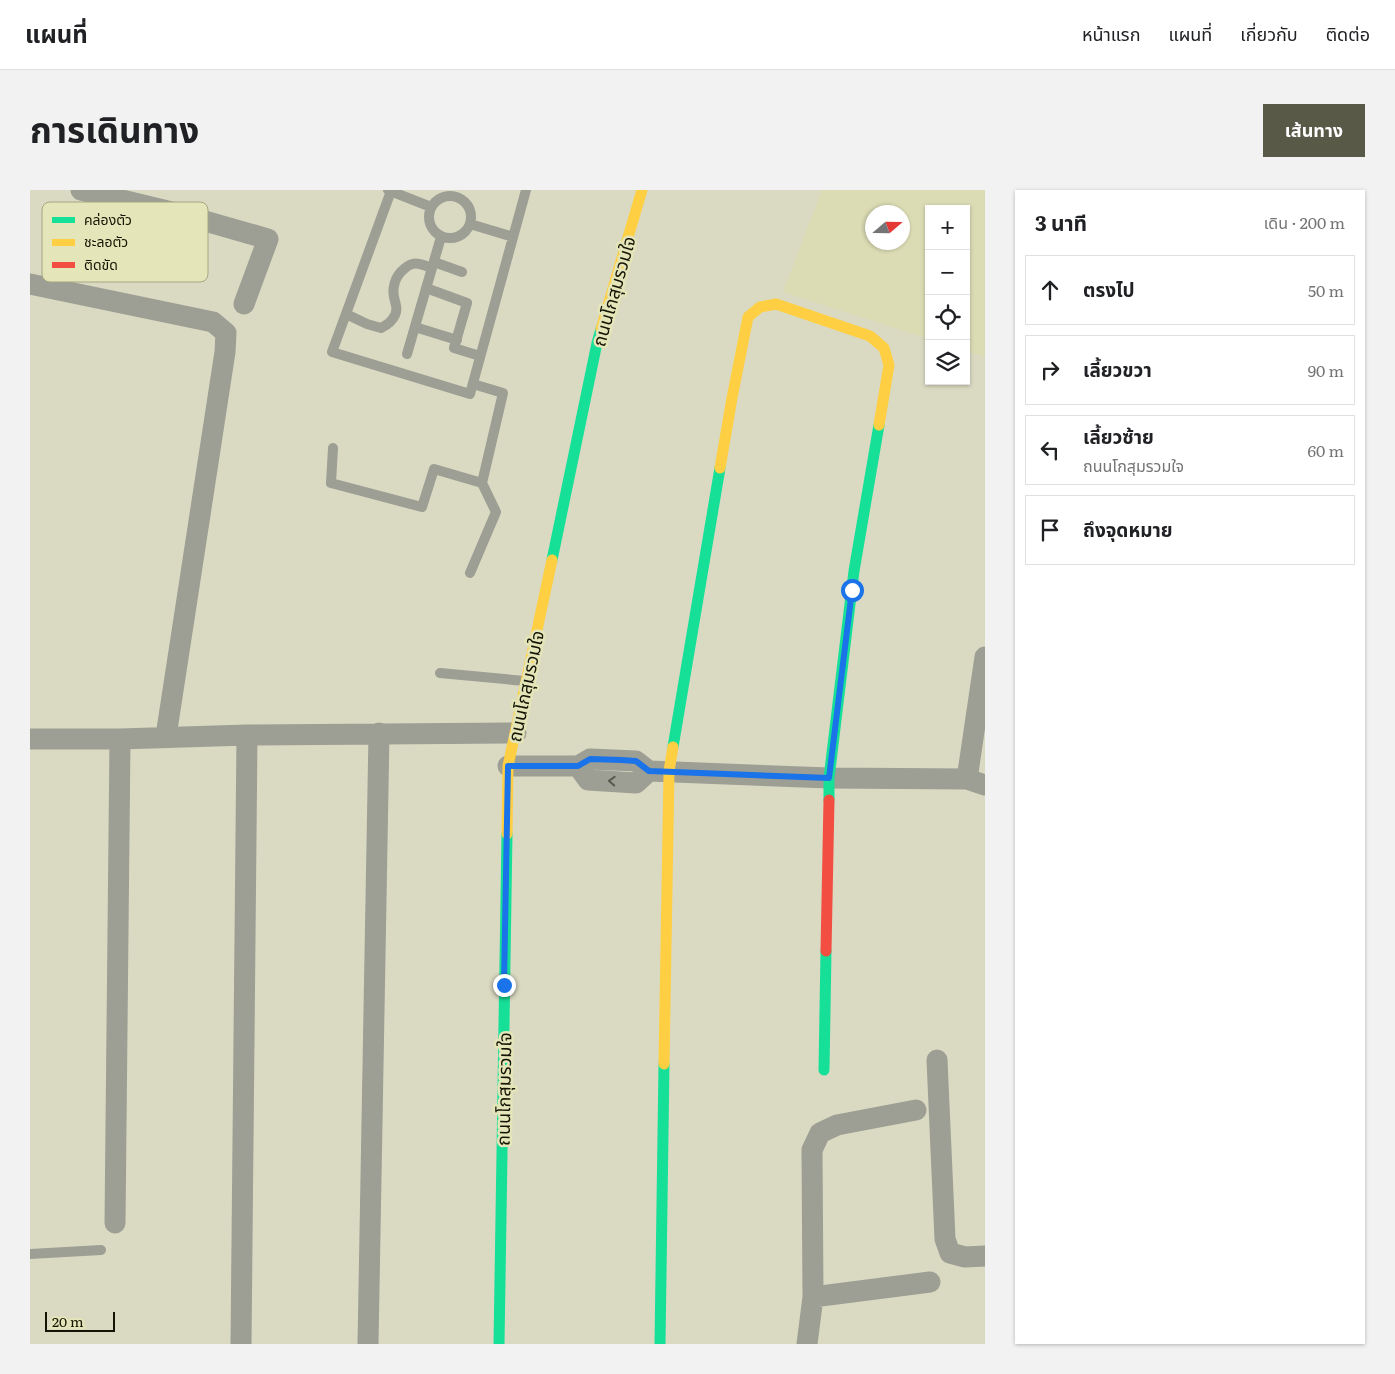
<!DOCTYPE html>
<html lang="th">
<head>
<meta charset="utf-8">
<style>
  body { margin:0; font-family:Literata,"Noto Sans Thai",serif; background:#f2f2f2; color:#202124 }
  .controls { position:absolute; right:15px; top:15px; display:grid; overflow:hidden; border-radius:0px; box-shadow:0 1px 4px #0004 }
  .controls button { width:45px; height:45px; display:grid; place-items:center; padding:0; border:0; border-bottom:1px solid #e0e0e0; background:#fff; color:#202124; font:25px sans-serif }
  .compass { position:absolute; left:835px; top:15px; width:45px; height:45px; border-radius:50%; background:#fff; box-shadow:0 1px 4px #0004; rotate:70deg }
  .scale { position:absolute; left:15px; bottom:12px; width:70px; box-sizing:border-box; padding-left:5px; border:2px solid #141405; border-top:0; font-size:14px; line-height:18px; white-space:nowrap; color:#141405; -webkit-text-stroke:4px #e4e5b8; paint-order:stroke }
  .stop { position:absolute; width:15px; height:15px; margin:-11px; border:4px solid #1a73e8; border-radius:50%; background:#fff }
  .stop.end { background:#1a73e8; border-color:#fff; box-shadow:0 1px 5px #0008 }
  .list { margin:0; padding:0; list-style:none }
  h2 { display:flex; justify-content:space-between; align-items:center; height:65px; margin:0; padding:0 20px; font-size:21px }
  h2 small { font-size:16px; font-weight:400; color:#757577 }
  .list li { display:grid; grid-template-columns:32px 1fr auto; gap:15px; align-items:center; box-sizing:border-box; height:70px; margin:0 10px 10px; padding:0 10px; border:1px solid #e0e0e0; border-radius:0px }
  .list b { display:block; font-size:19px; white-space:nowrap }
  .list p { margin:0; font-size:16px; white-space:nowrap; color:#757577 }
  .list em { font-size:16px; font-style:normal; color:#757577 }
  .icon { flex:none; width:28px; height:28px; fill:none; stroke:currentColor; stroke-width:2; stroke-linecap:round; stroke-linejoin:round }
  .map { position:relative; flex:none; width:955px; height:1154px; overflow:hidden; border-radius:0px }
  header { display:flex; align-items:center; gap:30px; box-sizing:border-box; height:70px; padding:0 25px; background:#fff; border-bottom:1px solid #e0e0e0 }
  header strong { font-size:24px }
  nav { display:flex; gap:28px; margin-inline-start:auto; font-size:18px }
  .intro { display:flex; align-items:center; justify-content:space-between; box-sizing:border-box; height:120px; padding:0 30px }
  h1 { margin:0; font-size:35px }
  .button { padding:12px 22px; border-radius:0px; background:#595947; color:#fff; font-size:18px; font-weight:700 }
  main { display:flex; gap:30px; padding:0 30px }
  aside { flex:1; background:#fff; border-radius:0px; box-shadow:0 1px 4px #0004 }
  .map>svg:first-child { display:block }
  .built { fill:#dbdcb4; fill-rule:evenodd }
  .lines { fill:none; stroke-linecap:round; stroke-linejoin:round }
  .lane { stroke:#9d9e94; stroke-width:10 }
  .street { stroke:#9d9e94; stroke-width:21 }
  .fast { stroke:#16e098; stroke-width:11 }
  .slow { stroke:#ffcf43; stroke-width:11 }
  .jam { stroke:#f24e42; stroke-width:11 }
  .oneway { stroke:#58594c }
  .route { stroke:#1a73e8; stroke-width:6 }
  .labels { text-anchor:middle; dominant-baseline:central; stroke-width:5; stroke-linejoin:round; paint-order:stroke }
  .street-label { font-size:18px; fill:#141405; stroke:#e4e5b8 }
  .key { fill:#e4e5b8; stroke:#a6a682; stroke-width:1 }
  .key-label { font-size:14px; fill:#141405 }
</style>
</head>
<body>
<header>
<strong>แผนที่</strong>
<nav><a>หน้าแรก</a><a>แผนที่</a><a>เกี่ยวกับ</a><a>ติดต่อ</a></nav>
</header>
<div class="intro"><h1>การเดินทาง</h1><a class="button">เส้นทาง</a></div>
<main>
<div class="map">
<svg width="955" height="1154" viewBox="0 0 955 1154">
  <rect width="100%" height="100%" fill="#dadac2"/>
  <path class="built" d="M792,0h163v167l-19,-6v-142h-37v130l-146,-47zM842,22h30v30h-30z"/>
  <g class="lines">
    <path class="lane" d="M358,0l43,17
      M361,1l-59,161 138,42 56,-204
      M399 27a21 21 0 1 1 42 0a21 21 0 1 1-42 0Z
      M440,34l43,13
      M404,72l28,10
      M396,98l41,15 -13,45 26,8
      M316,124l21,10 14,4c6,-3 11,-6 14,-13 3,-6 1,-9 0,-14 -4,-12 0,-25 9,-32 10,-9 16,-5 28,-1
      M385,137l42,13
      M377,164l34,-117
      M303,258l-2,35 91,24 12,-38 48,14
      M440,383l26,-61 -14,-29 21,-90 -30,-9
      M410,483l85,8
      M0,1064l71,-4"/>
    <path class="street" d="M51,0l103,25 84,24 -24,65
      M0,94l183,38 13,11 -1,19 -59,384
      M0,549h90l127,-4 269,-2
      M478,576h70l12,-7 46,2 13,10 180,7 138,1 18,6
      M548,576l10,14 48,3 13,-12
      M937,589l18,-122
      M907,870l8,179 5,14 15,4 20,-1
      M85,1033l5,-484
      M783,1107l117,-15
      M211,1154l6,-609
      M338,1154l11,-611
      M777,1154l6,-47 -1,-147 8,-17 17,-8 79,-15"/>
    <path class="fast" d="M522,370l45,-217 4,-14
      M643,557l47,-279
      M799,610v-22l25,-207 25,-146
      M794,880l2,-119
      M469,1154l8,-510
      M630,1154l4,-280"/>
    <path class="slow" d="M571,139l41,-139
      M690,278l12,-70 16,-81 12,-10 16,-3 94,32 14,12 5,17 -10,60
      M477,644l1,-68 44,-206
      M634,874l5,-293 4,-24"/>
    <path class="jam" d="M796,761l3,-151"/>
  </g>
  <defs><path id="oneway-chevron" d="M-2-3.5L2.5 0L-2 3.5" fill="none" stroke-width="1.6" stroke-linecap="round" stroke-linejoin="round" transform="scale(1.25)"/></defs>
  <use class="oneway" href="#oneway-chevron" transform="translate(582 591) rotate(-177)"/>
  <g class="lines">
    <path class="route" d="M474,795l4,-219h70l12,-7 31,1 15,1 13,10 180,7 23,-188"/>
  </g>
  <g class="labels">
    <g class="street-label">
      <text transform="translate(583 101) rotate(-74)">ถนนโกสุมรวมใจ</text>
      <text transform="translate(495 496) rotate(-78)">ถนนโกสุมรวมใจ</text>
      <text transform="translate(473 899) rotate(-89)">ถนนโกสุมรวมใจ</text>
    </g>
  </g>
  <rect x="12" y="12" width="166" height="80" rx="8" class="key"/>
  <rect x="22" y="27" width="23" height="6" fill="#16e098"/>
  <rect x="22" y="49" width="23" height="7" fill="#ffcf43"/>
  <rect x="22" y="72" width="23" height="6" fill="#f24e42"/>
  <g class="key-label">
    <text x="54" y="35">คล่องตัว</text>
    <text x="54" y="57">ชะลอตัว</text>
    <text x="54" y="80">ติดขัด</text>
  </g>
</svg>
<div class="controls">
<button>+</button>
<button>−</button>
<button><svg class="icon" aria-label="locate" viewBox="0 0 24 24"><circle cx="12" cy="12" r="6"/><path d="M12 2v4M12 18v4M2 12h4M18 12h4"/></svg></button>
<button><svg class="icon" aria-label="layers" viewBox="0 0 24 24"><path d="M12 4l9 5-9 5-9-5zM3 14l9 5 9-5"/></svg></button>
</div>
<svg class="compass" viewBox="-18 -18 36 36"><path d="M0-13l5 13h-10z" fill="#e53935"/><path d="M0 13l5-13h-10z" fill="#757577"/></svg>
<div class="scale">20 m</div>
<div class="stop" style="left:822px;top:400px"></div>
<div class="stop end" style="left:474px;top:795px"></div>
</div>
<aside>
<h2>3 นาที<small>เดิน · 200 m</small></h2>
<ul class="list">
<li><svg class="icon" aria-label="ahead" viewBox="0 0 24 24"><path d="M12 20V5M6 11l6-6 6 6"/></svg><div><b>ตรงไป</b></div><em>50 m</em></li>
<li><svg class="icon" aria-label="right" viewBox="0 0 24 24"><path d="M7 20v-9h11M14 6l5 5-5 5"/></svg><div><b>เลี้ยวขวา</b></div><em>90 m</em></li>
<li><svg class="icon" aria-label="left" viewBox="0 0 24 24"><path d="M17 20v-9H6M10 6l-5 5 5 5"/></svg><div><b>เลี้ยวซ้าย</b><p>ถนนโกสุมรวมใจ</p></div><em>60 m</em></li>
<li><svg class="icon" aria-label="arrive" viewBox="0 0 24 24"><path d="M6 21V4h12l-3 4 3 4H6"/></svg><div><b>ถึงจุดหมาย</b></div></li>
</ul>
</aside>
</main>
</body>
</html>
